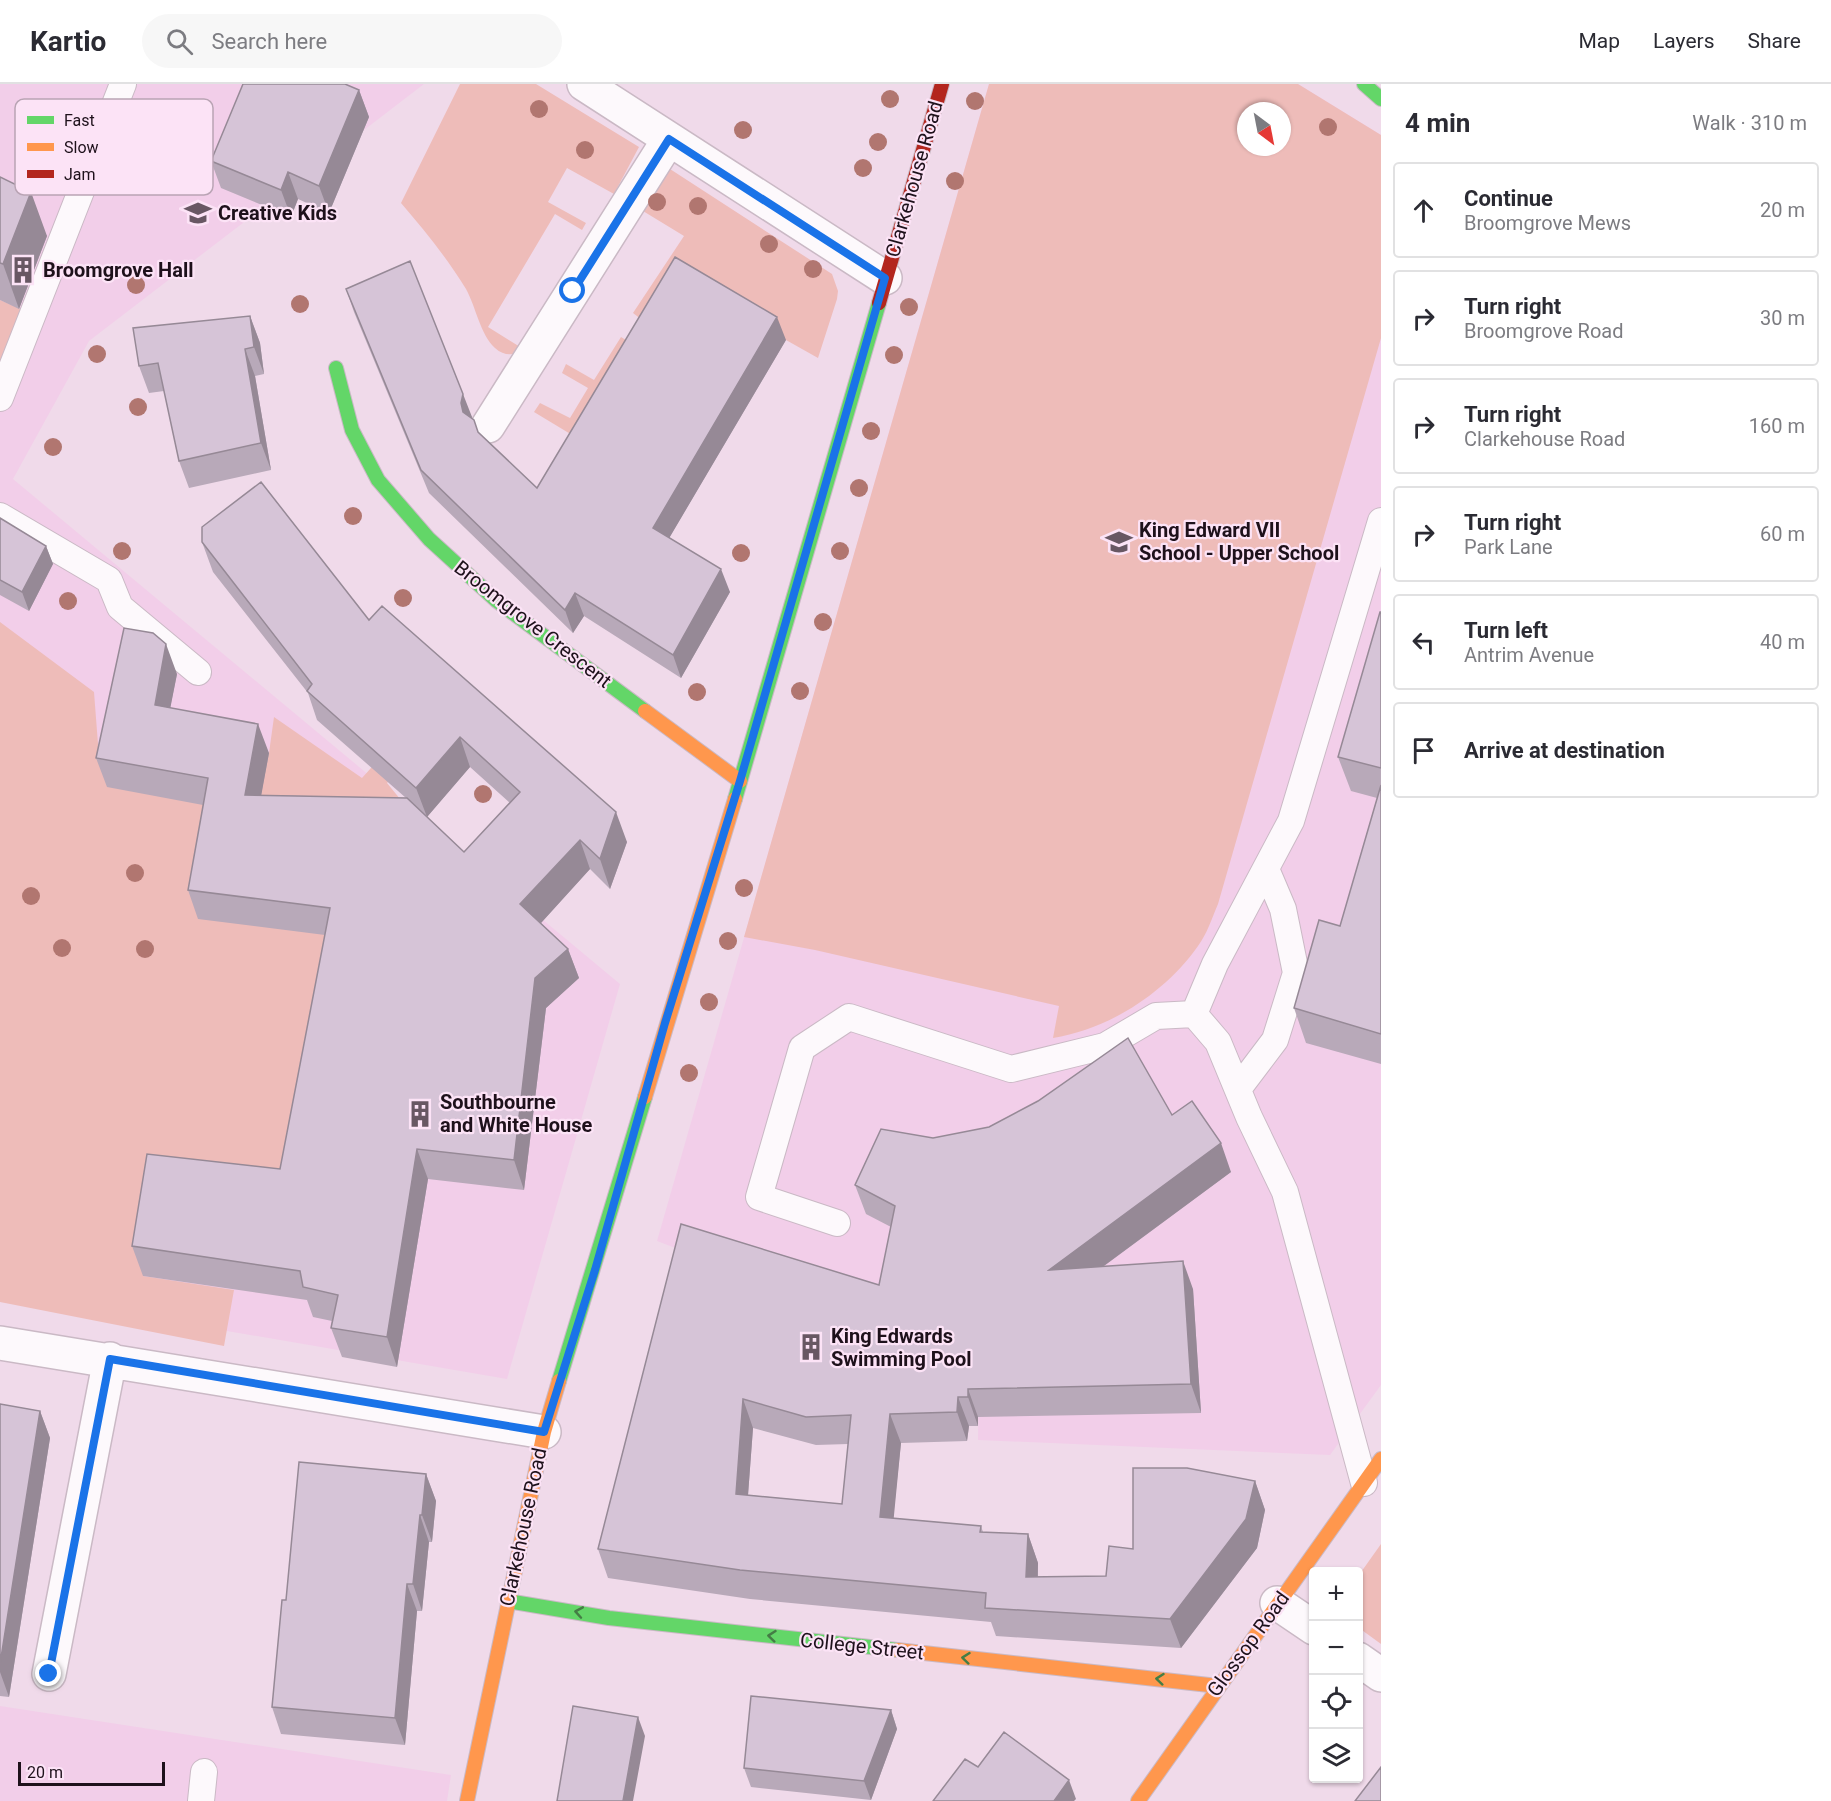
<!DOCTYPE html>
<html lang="en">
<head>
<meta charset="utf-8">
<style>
  body { margin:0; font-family:Roboto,sans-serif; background:#f7f7f7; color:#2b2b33 }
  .controls { position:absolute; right:18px; bottom:18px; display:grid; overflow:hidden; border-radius:6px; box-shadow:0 2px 4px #0004 }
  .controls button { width:54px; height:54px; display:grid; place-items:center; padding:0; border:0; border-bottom:2px solid #e1e1e2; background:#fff; color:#2b2b33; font:30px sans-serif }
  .compass { position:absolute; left:1237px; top:18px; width:54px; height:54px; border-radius:50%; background:#fff; box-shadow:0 2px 4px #0004; rotate:148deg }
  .scale { position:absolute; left:18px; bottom:15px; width:147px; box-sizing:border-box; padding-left:6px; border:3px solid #1e111b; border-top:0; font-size:16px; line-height:21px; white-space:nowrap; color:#1e111b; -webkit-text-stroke:4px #fce3f6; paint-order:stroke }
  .stop { position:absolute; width:18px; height:18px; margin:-14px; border:4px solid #1a73e8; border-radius:50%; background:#fff }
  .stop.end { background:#1a73e8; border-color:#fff; box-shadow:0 2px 6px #0008 }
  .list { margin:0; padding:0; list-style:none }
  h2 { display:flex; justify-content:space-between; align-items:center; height:78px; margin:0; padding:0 24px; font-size:26px }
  h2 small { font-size:20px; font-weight:400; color:#7c7c81 }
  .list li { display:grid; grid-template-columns:39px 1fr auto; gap:18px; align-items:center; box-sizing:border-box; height:96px; margin:0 12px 12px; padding:0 12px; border:2px solid #e1e1e2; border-radius:6px }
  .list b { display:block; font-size:22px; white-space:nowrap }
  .list p { margin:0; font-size:20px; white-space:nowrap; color:#7c7c81 }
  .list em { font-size:20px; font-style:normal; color:#7c7c81 }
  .icon { flex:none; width:33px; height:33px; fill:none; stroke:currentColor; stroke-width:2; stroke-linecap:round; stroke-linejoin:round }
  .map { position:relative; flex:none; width:1381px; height:1717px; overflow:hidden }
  header { display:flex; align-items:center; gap:36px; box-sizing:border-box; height:84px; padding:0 30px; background:#fff; border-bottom:2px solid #e1e1e2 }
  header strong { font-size:28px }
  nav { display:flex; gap:33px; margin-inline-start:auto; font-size:21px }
  .search { width:420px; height:54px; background:#f7f7f7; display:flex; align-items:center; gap:15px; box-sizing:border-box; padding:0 21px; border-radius:33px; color:#7c7c81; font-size:22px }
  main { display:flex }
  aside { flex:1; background:#fff }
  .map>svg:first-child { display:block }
  .built { fill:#f2cee9; fill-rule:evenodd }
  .grass { fill:#eebcb9; fill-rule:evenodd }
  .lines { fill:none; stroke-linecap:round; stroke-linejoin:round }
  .lane-casing { stroke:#cab9c5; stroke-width:28 }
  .street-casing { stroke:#cab9c5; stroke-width:36 }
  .fast-casing { stroke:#cab9c5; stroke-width:16 }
  .slow-casing { stroke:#cab9c5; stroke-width:16 }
  .jam-casing { stroke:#cab9c5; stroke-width:16 }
  .lane { stroke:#fdf9fc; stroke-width:26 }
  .street { stroke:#fdf9fc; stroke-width:33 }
  .fast { stroke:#63d668; stroke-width:14 }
  .slow { stroke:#ff974d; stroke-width:14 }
  .jam { stroke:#b3261e; stroke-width:14 }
  .tree { fill:#b17670 }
  .wall { fill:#b8a9b9; fill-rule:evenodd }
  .shaded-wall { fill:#968996 }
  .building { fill:#d6c4d7; stroke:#968996; stroke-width:1.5; fill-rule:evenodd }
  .oneway { stroke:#447d45 }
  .route { stroke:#1a73e8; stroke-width:8 }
  .labels { text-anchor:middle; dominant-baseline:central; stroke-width:4.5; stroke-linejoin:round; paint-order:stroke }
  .street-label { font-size:20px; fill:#1e111b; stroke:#fce3f6 }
  .poi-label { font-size:20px; font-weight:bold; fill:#1e111b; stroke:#fce3f6; text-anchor:start }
  .key { fill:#fce3f6; stroke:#b9a4b4; stroke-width:1.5 }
  .key-label { font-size:16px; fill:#1e111b }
</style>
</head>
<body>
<header>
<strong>Kartio</strong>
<div class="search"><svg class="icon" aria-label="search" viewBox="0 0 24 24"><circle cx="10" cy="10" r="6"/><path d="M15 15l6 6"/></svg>Search here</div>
<nav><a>Map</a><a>Layers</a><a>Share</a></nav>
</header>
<main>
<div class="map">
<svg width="1381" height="1717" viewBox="0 0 1381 1717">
  <rect width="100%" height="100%" fill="#f0daea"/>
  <path class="built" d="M0,0h424l-335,257 -76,138 607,505 -113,395 -507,-87z
    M989,0h309l83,51v1250l-51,70 -352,-15 1,-76 -322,-123zM1246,27h36v36h-36z
    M0,1622l451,69 -4,26h-447z"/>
  <path class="grass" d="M460,0h76l103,63 -25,47 -47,-26 -19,34 38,21 -4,7 -27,-16 -67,113 37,23c-11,5 -20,7 -30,-2 -15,-14 -19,-41 -29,-59 -19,-31 -41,-58 -65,-86z
    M989,0h309l83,51v203l-163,566c-6,14 -11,30 -20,42 -33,47 -89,83 -145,92l6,-32 -244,-56 -71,-13zM1246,27h36v36h-36z
    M670,85l162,105 6,17 -1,8 -19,59 -32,-18 -131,-10 -22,-17 51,-77 -41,-25z
    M0,216l30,13 -30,57z
    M621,253l10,6 -44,101 -53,-32 6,-9 30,15 18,-30 -26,-15 4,-9 28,16z
    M0,538l94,70 5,65 170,-4 5,-36 88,61 35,-39 15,19 -25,25 54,66 -11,99 -140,250 -147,78 91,14 -10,56 -224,-44z
    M1381,1460v100l-22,-16v-53z"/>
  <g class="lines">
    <defs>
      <path id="lane" d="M0,314l123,-314
        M0,432l109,64 11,27 78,65
        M1194,930l24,28 31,75 36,75 79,291
        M1238,1005l37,-49 21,-67 -13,-64 -17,-40
        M837,1139l-78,-26 43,-149 47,-31 162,52 94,-23 51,-30 38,-2 21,-50 76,-143 90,-300
        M201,1717l3,-29"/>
      <path id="street" d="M584,0l301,194
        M488,342l181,-287
        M0,1259l544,89
        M1277,1519l37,25
        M1358,1575l23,16
        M49,1590l61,-315"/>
      <path id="fast" d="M1364,0l17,15
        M336,284l16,62 26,50 51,59 68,62 148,110
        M735,715l144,-496
        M559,1297l86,-284
        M507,1517l102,17 288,32"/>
      <path id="slow" d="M645,627l95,70
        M645,1013l90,-298
        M897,1566l321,36
        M467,1717l77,-369 15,-51
        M1138,1717l243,-342"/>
      <path id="jam" d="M879,219l63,-219"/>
    </defs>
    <use href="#lane" class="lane-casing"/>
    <use href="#street" class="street-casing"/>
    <use href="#fast" class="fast-casing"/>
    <use href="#slow" class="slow-casing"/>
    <use href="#jam" class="jam-casing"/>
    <use href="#lane" class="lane"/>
    <use href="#street" class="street"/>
    <use href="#fast" class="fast"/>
    <use href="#slow" class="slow"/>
    <use href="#jam" class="jam"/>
  </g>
  <g class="tree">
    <circle cx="890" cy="15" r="9"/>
    <circle cx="975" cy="17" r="9"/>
    <circle cx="539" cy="25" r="9"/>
    <circle cx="1328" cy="43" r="9"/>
    <circle cx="743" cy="46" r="9"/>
    <circle cx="878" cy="58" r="9"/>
    <circle cx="585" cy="66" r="9"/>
    <circle cx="863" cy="84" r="9"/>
    <circle cx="955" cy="97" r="9"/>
    <circle cx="657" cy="118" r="9"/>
    <circle cx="698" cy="122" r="9"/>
    <circle cx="769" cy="160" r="9"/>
    <circle cx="813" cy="185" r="9"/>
    <circle cx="136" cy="201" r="9"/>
    <circle cx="300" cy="220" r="9"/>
    <circle cx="909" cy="223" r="9"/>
    <circle cx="97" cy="270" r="9"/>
    <circle cx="894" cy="271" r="9"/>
    <circle cx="138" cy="323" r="9"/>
    <circle cx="871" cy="347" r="9"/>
    <circle cx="53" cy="363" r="9"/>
    <circle cx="859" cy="404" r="9"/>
    <circle cx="353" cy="432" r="9"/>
    <circle cx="122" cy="467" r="9"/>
    <circle cx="840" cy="467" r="9"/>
    <circle cx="741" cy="469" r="9"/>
    <circle cx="403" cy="514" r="9"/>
    <circle cx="68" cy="517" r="9"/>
    <circle cx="823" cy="538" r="9"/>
    <circle cx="800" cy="607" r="9"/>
    <circle cx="697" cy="608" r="9"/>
    <circle cx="483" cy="710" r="9"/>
    <circle cx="135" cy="789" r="9"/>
    <circle cx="744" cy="804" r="9"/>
    <circle cx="31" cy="812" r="9"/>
    <circle cx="728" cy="857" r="9"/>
    <circle cx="62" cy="864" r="9"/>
    <circle cx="145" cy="865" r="9"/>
    <circle cx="709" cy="918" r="9"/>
    <circle cx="689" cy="989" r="9"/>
  </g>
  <path class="wall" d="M359,6l10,27 -40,96 -31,-14 -7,18 -70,-29 -10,-27z
    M0,93l47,59 -28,73 -19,-9z
    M346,205l126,128 6,15 59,56 249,-148 -117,198 61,54 -49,86 -97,-62 -11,17 -144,-140 -75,-181z
    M250,232l10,27 4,31 -9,2 16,94 -82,18 -10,-27 -15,-70 -15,2 -10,-27z
    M0,434l46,28 7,18 -24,47 -29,-16z
    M202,458l167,78 258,222 -17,47 -20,-20 -49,54 27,26 11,29 -33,30 -22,182 -96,-11 -31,188 -55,-10 -11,-29 1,-7 -19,-4 -6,-17 -164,-24 -11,-30 148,-77 45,-234 -127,-16 -10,-29 15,-85 -96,-18 -11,-29 81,-84 -7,34 99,45 -8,42 145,3 -89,-78 -9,-27 -95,-121zM470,683l40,36 -46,49 -37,-35z
    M1381,528v452l-75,-21 -12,-35 46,-82 37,-128 -26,-7 -13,-34z
    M1172,1031l59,57 -127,94 89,23 8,124 -223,4v9h-9l-2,15 -66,2 -8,75 88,8 2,6 45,2 10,29v14l68,-1 27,-27 122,-68 10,29 -8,38 -76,100 -185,-12 -5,-14 -241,-23 -142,-21 -10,-29 83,-325 198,61 12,-58 -25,-13 -11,-29 78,-47zM753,1344l63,17 32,-1 -6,60 -94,-9z
    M0,1320l40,7 10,27 -41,259 -9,-1z
    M426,1390l10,27 -4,41h-3l-7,69h-5l-12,134 -124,-11 -9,-27 14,-107z
    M891,1626l6,19 -26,71 -120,-13 -7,-19z"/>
  <path class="shaded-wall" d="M359,6l10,27 -40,96 -10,-27z
    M288,88l10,27 -7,18 -10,-27z
    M31,108l16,44 -28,73 -16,-45z
    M250,232l10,27 4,31 -10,-27z
    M777,233l9,23 -125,212 -8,-24z
    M245,265l10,27 16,94 -10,-27z
    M463,310l9,23 -3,9 -6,-14 -2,-9z
    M46,462l7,18 -24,47 -7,-19z
    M721,485l9,23 -49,86 -8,-23z
    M575,509l9,23 -11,17 -8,-23z
    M166,560l11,30 -12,61 -10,-30z
    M258,640l11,29 -13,71 -11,-29z
    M460,653l10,30 -43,50 -11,-29z
    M616,728l11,30 -17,47 -10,-30z
    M580,756l10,29 -59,65 -11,-30z
    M568,865l11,29 -33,30 -22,182 -10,-30 21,-182z
    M1221,1059l10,29 -172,127 -10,-29z
    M417,1065l11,30 -31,188 -10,-30z
    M1183,1177l10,28 8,124 -10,-29z
    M968,1305l10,28v9l-10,-29z
    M958,1313l11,29 -2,15 -10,-29z
    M743,1315l10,29 -7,94 -10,-28z
    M40,1327l10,27 -41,259 -9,-25v-8z
    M890,1330l11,29 -10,103 -11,-29z
    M426,1390l10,27 -4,41 -10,-27z
    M1255,1397l10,29 -8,38 -76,100 -11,-29z
    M420,1431l9,27 -7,69 -9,-27z
    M1028,1450l10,29 -1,43 -11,-29z
    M407,1500l10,27 -12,134 -10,-27z
    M891,1626l6,19 -26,71 -7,-19z
    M638,1633l7,19 -12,65h-10z
    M1069,1696l7,19 -2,2h-20z"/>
  <path class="building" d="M243,0h102l14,6 -40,96 -31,-14 -7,18 -70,-29z
    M0,93l31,15 -28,72 -3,-1z
    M675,173l102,60 -124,211 68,41 -48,86 -98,-62 -10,17 -144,-140 -75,-181 64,-28 53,133 -2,9 2,9 11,8 4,12 59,56z
    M250,232l4,31 -9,2 16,94 -82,18 -21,-98 -19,3 -6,-38z
    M261,398l108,138 13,-14 234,206 -16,47 -20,-19 -60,64 48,45 -33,29 -21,182 -97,-11 -30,188 -56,-9 7,-33 -35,-8 -3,-16 -168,-25 15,-92 133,15 50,-261 -142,-18 20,-112 -112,-20 28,-130 29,5 13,11 -11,61 103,19 -13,71 162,3 57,54 56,-60 -60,-55 -44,51 -109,-97 5,-7 -110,-142v-15z
    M0,434l46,28 -24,46 -22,-12z
    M1380,528h1v156l-43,-11z
    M1381,701v249l-87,-26 25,-88 21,6z
    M1128,954l44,77 20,-14 29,42 -172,127 134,-9 8,123 -223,5v8h-10l-1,15 -67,2 -10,103 101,9 -1,6 48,2 -2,43 80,-1 3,-30 24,3v-81h54l68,13 -9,38 -76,100 -185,-11 1,-15 -246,-23 -142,-21 83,-325 198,61 16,-79 -40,-21 26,-56 52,9 56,-11 49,-26zM743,1315l63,18 45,-2 -9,89 -106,-10z
    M0,1320l40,7 -40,253z
    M299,1378l127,12 -4,41h-2l-7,69h-6l-12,134 -123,-11 10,-107h4z
    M751,1612l140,14 -27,71 -120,-13z
    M573,1622l65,11 -15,84h-66z
    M1004,1648l65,48 -15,21h-121l32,-42 13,8z
    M1381,1683v34h-26z"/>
  <defs><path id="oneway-chevron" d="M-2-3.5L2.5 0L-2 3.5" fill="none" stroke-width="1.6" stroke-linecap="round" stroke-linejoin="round" transform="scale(1.5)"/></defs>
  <g class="oneway">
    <use href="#oneway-chevron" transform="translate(579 1528) rotate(-170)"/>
    <use href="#oneway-chevron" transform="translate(772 1552) rotate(-174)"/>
    <use href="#oneway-chevron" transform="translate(966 1574) rotate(-174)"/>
    <use href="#oneway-chevron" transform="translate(1160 1595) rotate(-174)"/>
  </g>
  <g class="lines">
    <path class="route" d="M49,1590l61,-315 434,73 51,-162 70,-247 75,-242 145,-503 -216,-139 -96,152"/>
  </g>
  <defs>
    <symbol id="school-bare" viewBox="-9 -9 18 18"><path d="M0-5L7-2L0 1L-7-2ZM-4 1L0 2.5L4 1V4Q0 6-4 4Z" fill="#685763" stroke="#fce3f6" stroke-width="2.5" paint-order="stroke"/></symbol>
    <symbol id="building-bare" viewBox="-9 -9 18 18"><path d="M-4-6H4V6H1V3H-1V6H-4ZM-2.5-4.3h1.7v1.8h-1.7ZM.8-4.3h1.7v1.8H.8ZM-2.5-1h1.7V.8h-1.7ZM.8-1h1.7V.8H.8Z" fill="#685763" stroke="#fce3f6" stroke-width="2.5" paint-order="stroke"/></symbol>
  </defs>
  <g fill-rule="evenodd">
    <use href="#school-bare" x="179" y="110" width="38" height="38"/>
    <use href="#building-bare" x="4" y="167" width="38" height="38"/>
    <use href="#school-bare" x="1100" y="439" width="38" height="38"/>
    <use href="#building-bare" x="401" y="1011" width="38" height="38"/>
    <use href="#building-bare" x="792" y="1244" width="38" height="38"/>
  </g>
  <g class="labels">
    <g class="street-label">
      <text transform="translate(914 95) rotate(-74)">Clarkehouse Road</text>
      <text transform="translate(533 540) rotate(38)">Broomgrove Crescent</text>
      <text transform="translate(523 1443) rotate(-78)">Clarkehouse Road</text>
      <text transform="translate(1248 1560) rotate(-54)">Glossop Road</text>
      <text transform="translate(862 1562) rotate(6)">College Street</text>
    </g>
    <g class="poi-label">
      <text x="218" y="129">Creative Kids</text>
      <text x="43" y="186">Broomgrove Hall</text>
      <text x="1139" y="446">King Edward VII<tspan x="1139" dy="23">School - Upper School</tspan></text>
      <text x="440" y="1018">Southbourne<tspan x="440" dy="23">and White House</tspan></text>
      <text x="831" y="1252">King Edwards<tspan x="831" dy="23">Swimming Pool</tspan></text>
    </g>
  </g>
  <rect x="15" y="15" width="198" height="96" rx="9" class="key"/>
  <rect x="27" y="32" width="27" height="8" fill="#63d668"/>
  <rect x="27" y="59" width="27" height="8" fill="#ff974d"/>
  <rect x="27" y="86" width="27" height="8" fill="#b3261e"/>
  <g class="key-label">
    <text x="64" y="42">Fast</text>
    <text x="64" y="69">Slow</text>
    <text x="64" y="96">Jam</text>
  </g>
</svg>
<div class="controls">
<button>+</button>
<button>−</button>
<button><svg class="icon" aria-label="locate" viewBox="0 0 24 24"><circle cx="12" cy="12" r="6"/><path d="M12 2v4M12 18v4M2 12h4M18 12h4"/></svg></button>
<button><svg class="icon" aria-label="layers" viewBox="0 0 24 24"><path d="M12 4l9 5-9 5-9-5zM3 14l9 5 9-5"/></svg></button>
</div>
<svg class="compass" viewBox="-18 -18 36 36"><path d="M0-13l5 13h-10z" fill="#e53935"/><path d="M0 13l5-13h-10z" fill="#7c7c81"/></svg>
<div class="scale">20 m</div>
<div class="stop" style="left:573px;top:207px"></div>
<div class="stop end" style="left:49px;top:1590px"></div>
</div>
<aside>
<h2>4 min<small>Walk · 310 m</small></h2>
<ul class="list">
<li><svg class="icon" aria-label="ahead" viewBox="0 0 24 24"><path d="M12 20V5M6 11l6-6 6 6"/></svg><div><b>Continue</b><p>Broomgrove Mews</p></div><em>20 m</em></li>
<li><svg class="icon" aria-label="right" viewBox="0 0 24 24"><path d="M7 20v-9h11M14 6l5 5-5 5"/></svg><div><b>Turn right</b><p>Broomgrove Road</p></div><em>30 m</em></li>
<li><svg class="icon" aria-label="right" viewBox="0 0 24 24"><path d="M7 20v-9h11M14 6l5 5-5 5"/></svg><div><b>Turn right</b><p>Clarkehouse Road</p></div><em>160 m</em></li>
<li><svg class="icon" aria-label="right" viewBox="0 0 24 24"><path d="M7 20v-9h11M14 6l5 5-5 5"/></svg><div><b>Turn right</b><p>Park Lane</p></div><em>60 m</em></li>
<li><svg class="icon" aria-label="left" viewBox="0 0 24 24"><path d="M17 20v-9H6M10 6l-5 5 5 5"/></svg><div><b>Turn left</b><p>Antrim Avenue</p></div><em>40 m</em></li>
<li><svg class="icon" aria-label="arrive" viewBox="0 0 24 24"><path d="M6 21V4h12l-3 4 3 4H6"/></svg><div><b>Arrive at destination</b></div></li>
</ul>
</aside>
</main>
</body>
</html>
